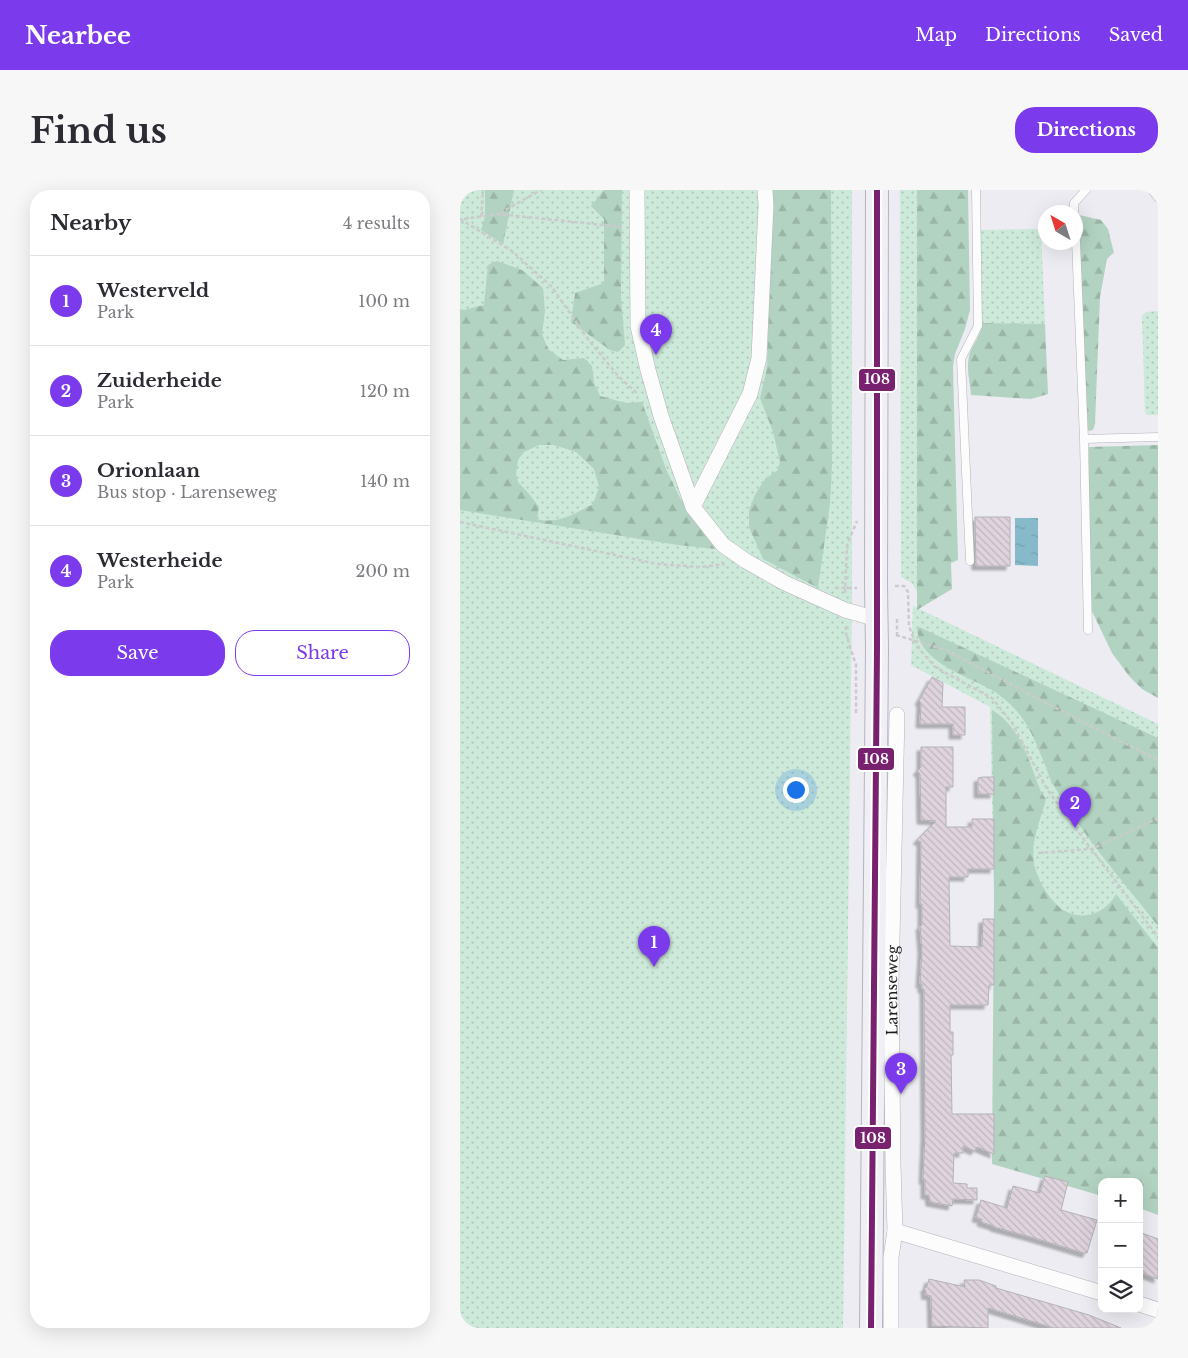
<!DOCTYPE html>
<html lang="en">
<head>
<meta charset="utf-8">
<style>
  body { margin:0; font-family:"Libre Baskerville",serif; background:#f7f7f7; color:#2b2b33 }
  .controls { position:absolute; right:15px; bottom:15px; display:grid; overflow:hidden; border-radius:10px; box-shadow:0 5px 20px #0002 }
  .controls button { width:45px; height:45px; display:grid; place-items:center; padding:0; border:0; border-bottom:1px solid #e1e1e2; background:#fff; color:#2b2b33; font:25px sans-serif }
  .compass { position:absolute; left:578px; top:15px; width:45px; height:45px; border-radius:50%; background:#fff; box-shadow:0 5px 20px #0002; rotate:321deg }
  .you { position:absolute; left:335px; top:599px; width:18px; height:18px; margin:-12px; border:4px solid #fff; border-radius:50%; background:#1a73e8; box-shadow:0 0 0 8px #1a73e833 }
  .badge { display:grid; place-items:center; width:32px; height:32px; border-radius:50%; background:#7c3aed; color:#fff; font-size:16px; font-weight:700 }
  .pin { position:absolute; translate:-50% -41px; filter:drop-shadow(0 1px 2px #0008) }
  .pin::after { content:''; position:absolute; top:26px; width:18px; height:15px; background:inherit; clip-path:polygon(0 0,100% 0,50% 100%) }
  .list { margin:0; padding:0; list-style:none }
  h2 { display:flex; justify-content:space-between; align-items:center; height:65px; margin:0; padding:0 20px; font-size:21px }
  h2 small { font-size:16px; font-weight:400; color:#7c7c81 }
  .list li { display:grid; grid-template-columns:32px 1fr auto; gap:15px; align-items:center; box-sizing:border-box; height:90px; padding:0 20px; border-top:1px solid #e1e1e2 }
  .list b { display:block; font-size:19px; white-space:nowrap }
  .list p { margin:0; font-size:16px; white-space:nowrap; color:#7c7c81 }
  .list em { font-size:16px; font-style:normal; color:#7c7c81 }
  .actions { display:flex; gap:10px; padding:15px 20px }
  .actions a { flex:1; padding:11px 0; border:1px solid #7c3aed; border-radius:20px; text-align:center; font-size:18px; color:#7c3aed }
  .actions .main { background:#7c3aed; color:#fff }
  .icon { flex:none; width:28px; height:28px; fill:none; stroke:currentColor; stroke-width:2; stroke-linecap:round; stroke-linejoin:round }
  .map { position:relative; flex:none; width:698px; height:1138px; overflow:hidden; border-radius:20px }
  header { display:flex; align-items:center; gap:30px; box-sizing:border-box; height:70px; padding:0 25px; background:#7c3aed; color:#fff }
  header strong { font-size:24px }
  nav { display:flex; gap:28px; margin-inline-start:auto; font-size:18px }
  .intro { display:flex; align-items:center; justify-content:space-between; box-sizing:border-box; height:120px; padding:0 30px }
  h1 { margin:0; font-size:35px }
  .button { padding:12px 22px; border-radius:20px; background:#7c3aed; color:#fff; font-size:18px; font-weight:700 }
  main { display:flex; gap:30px; padding:0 30px }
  aside { flex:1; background:#fff; border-radius:20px; box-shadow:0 5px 20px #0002 }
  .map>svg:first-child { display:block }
  .grass { fill:url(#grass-dots) }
  .forest { fill:url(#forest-firs); fill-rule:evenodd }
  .water { fill:url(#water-ripples) }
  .building { fill:url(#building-back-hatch); stroke:#b4b2b6; filter:url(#shadow) }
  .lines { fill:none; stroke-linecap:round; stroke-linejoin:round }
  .service-casing { stroke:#b4b3b9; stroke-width:9 }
  .minor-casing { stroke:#b4b3b9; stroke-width:16 }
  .primary-casing { stroke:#b4b4c0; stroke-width:24 }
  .path { stroke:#cbcbce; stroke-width:2.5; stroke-dasharray:4 2.5; stroke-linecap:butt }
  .service { stroke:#fcfcfd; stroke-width:8 }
  .minor { stroke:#fcfcfd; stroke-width:15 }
  .primary { stroke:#efeff5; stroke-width:22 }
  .bus-1-casing { stroke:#fff; stroke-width:10 }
  .bus-1 { stroke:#77216f; stroke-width:6 }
  .labels { text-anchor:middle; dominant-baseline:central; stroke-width:4.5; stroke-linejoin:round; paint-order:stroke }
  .street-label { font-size:15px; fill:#1d1c21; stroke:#fff }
  .line-badge { stroke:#fff; stroke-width:2 }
  .badge-label { font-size:14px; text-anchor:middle; font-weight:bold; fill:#fff }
</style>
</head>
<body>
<header>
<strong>Nearbee</strong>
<nav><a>Map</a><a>Directions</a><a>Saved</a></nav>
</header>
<div class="intro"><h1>Find us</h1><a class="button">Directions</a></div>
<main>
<aside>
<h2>Nearby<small>4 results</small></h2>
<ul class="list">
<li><span class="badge">1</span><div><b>Westerveld</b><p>Park</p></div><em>100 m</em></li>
<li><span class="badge">2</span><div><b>Zuiderheide</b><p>Park</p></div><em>120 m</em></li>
<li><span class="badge">3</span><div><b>Orionlaan</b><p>Bus stop · Larenseweg</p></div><em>140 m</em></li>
<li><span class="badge">4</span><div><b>Westerheide</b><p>Park</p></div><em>200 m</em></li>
</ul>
<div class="actions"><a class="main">Save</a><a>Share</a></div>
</aside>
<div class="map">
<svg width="698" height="1138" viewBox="0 0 698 1138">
  <defs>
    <pattern id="grass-dots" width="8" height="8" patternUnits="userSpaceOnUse" patternTransform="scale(1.25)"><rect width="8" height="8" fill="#cce9d9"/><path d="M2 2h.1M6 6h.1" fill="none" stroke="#afc7ba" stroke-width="1.8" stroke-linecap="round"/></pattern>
    <pattern id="forest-firs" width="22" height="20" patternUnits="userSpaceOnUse" patternTransform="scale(1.25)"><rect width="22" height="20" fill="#b3d3c2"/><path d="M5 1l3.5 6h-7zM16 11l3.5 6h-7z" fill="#9ab5a6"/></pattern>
    <pattern id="water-ripples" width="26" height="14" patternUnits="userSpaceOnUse" patternTransform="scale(1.25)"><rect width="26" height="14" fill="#86baca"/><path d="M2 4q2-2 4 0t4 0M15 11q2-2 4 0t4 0" fill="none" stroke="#739fad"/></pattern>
    <pattern id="building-back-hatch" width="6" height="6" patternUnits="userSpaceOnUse" patternTransform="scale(1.25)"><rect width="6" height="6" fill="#dfd4de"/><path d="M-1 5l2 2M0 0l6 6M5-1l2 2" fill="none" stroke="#bfb5be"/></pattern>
    <filter id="shadow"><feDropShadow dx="-4" dy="4" stdDeviation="1" flood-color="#0004"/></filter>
  </defs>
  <rect width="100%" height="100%" fill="#ececf2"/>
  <path class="grass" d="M0,0h392v416l-9,722h-383z
    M440,0h17v401l-5,-8 -11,-6z
    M576,39l5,3 4,92 -64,-1 -2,-93z
    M698,121v104h-11l-2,-2 -3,-97 4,-4z
    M453,416l245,118v464l-163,-255 -5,-226 -79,-42z"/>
  <path class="forest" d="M25,0h29l-11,54 -22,-14 4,-13z
    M144,0h18l-1,105 4,50 -7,7 -8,-2 -39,-28 4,-29 29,-10v-64l-13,-13z
    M311,0h60l1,276 -2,38 -12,84 -55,-29 -14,-32v-17l6,-15 10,-16 13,-9 2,-9 -7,-29 -13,-34 7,-30 4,-132z
    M457,0h51l2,120 -5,19 -10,25 -2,13 5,193 -7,3 1,26 -35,21z
    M619,25l22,5 7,9 6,24 -2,1 -5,5 -7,38 -5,127 -2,6 -4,1 -3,-3 -1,-4z
    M37,71l25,9 21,18 2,23 -3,23 6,15 15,11 21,-2 8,8 2,17 6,13 26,7 16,-1 24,67 14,29 35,51 -37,-4 -218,-35v-201l4,1 20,-5 4,-40zM79,255h15l22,7 18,17 5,18 -6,17c-17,9 -36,21 -56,15l2,-12 -9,-12 -12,-13 -2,-8 2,-14 6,-8z
    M521,133l64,1 3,70 -17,5 -60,-4c-1,-13 -5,-26 -2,-39 3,-13 13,-19 12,-33z
    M698,255v253l-16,-9 -13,-13 -17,-23 -24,-50 1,-156z
    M457,436l241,112v188c-36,-46 -75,-90 -104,-140 -4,-6 -6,-14 -9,-21 -9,-22 -16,-42 -33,-59 -7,-7 -16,-14 -24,-18 -25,-14 -71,-27 -71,-62z
    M532,520c29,17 37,52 49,82l5,7c-5,20 -16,43 -12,64 2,14 13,33 24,43 19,17 47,10 58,-12l42,54v267l-19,-7v-26h-37v14l-110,-32 2,-269z"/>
  <path class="water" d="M555,328h23v48l-23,-1z"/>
  <path class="building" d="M515,327h35v49h-34z
    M472,487l11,6 -1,24h23v28h-12v-11h-33l1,-21 -2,-2z
    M461,557h32v40h-7v40h26v-8h22v50h-26v8h-19l1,69 32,1 1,-28h11v66h-5l-1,20h-38v27h3v23h-2l1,59h42v40l-17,-7 -2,4 -12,-5v7h-9l-1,30 14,1v4h10v12l-24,-1 -1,7 -22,-4 -1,-7h-4v-15h-2l2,-44 -1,-147h-2v-5h-2l2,-34 -2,-24 2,-1v-21h-2l1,-62 -4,-2 19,-19 -15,-1 -1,-46 -3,-3 4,-4z
    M523,587h11v17h-16v-16z
    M585,986l23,6 -7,28 36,10 -10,33h-3l-53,-16 -37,-10v-1l-13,-4 1,-3 -6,-1 5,-18 26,8 6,-22 27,7z
    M679,1042l19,7v40l-19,-7z
    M469,1089l36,8 -1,-7h15l17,6v2l93,27 32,13h-67l-66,-20v20l-56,-2 -1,-30 -6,-1 1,-4 -2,-2 3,-3z"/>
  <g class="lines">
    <defs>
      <path id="service" d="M692,0l6,8
        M614,22v-9l12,-13
        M616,51l8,198 4,191
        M624,249l74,-2
        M510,371l-9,-202 17,-33 -2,-136"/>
      <g id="minor">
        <path d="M177,0l1,136 10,44 13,46 32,91 30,38 23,16 39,22 60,27 32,9"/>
        <path d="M233,317l57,-113 9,-36 7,-152 -1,-16"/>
        <path d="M435,1041l207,62"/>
        <path d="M679,1114l19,6"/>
        <path id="s1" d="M431,1138v-71l4,-26 -2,-66 -2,-181 6,-269"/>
      </g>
      <path id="primary" d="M411,1138l6,-679 -1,-63 1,-396"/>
    </defs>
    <use href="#service" class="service-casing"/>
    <use href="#minor" class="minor-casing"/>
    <use href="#primary" class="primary-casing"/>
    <path class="path" d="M40,23l41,-23
      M21,27l2,-27
      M0,29l52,32 40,36 35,51 32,39 19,17
      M4,29l34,-5 124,13
      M0,332l197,42 43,3 25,-3
      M435,396h9l4,6 1,34 5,14 8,12 13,15 57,31 20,25 35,66 23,32 88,116
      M375,398h22
      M385,403l2,-48 10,-24
      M437,429v19
      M386,436v8l10,31v49
      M436,445l50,15 108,57 104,53
      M578,663l54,-4 66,-31"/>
    <use href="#service" class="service"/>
    <use href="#minor" class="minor"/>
    <use href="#primary" class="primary"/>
    <defs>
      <path id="bus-1" d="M411,1138l6,-679v-459"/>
    </defs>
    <use href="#bus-1" class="bus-1-casing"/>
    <use href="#bus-1" class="bus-1"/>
  </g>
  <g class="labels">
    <g class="street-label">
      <text stroke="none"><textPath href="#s1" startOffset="338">Larenseweg</textPath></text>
    </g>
  </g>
  <g class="line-badge">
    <rect x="398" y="178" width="38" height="24" rx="5" fill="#77216f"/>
    <rect x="397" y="557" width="38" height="24" rx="5" fill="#77216f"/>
    <rect x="394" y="936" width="38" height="24" rx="5" fill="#77216f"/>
  </g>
  <g class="badge-label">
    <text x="417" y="194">108</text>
    <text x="416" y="574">108</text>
    <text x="413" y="953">108</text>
  </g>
</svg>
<div class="controls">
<button>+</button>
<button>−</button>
<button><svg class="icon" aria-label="layers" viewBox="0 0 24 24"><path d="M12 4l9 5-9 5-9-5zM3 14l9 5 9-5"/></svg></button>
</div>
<svg class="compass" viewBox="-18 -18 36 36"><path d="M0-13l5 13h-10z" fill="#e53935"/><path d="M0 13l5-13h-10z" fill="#7c7c81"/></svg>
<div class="you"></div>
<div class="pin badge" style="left:194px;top:777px">1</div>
<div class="pin badge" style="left:615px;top:638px">2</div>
<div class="pin badge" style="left:441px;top:904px">3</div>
<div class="pin badge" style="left:196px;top:165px">4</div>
</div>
</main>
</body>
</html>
